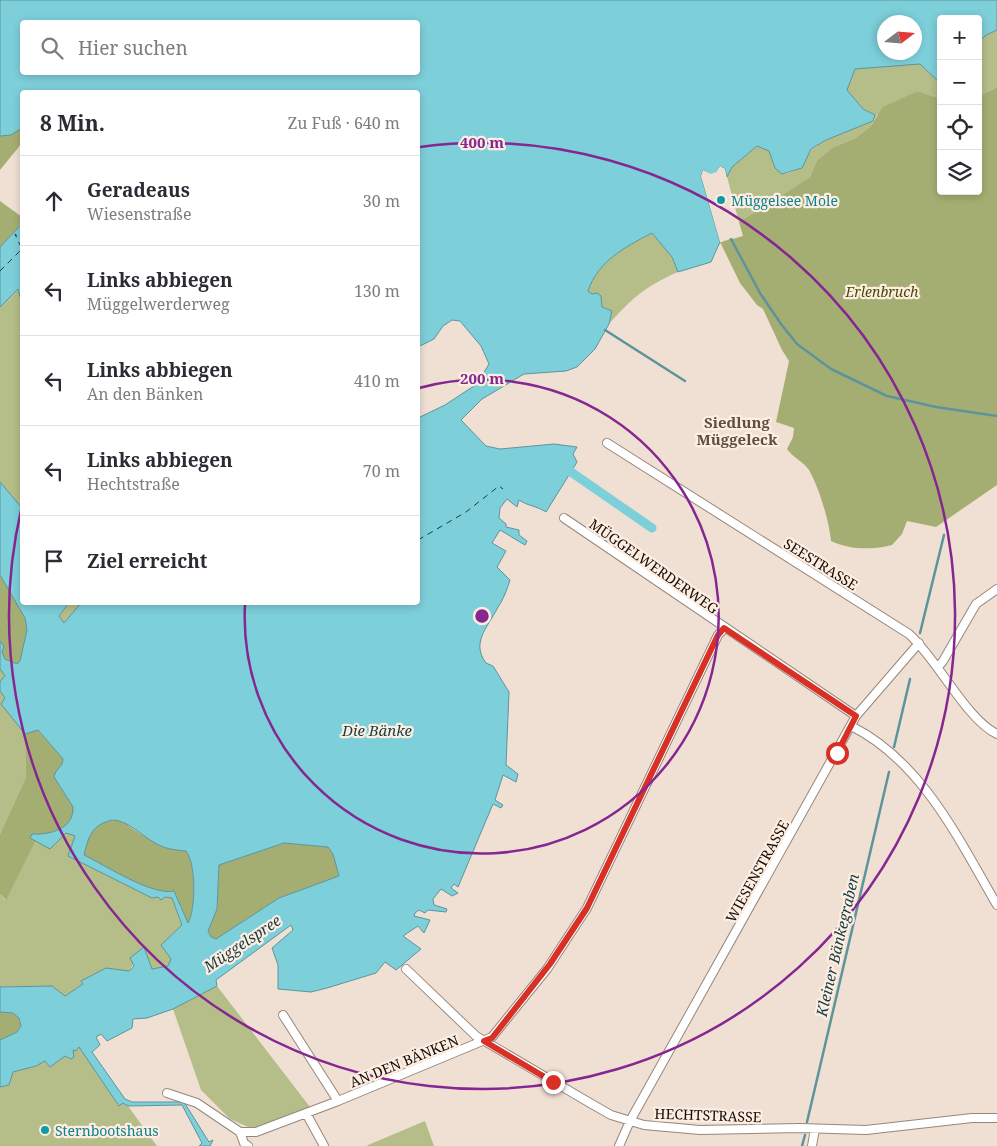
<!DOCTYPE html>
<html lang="de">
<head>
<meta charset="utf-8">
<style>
  body { margin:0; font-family:"Noto Serif",serif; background:#f7f7f7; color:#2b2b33 }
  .controls { position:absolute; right:15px; top:15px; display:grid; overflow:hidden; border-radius:5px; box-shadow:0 2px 8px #0003 }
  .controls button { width:45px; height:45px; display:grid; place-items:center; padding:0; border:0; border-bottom:1px solid #e1e1e2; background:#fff; color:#2b2b33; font:25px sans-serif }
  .compass { position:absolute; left:877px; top:15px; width:45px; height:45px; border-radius:50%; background:#fff; box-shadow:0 2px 8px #0003; rotate:74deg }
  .stop { position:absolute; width:15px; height:15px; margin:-11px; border:4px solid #d93025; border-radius:50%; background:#fff }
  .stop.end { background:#d93025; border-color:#fff; box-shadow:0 1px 5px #0008 }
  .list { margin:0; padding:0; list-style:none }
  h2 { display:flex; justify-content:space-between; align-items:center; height:65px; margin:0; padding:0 20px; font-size:21px }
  h2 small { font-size:16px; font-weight:400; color:#7c7c81 }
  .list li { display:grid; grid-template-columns:32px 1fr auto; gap:15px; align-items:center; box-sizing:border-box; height:90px; padding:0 20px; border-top:1px solid #e1e1e2 }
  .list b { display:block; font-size:19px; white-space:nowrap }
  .list p { margin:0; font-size:16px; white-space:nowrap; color:#7c7c81 }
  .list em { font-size:16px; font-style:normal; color:#7c7c81 }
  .icon { flex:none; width:28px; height:28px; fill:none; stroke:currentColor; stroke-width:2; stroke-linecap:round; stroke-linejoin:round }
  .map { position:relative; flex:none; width:997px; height:1146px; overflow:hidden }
  .search { position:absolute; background:#fff; box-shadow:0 2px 8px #0003; left:20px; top:20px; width:400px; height:55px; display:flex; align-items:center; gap:12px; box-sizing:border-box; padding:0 18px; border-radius:5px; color:#7c7c81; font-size:19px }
  .panel { position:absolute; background:#fff; box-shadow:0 2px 8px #0003; left:20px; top:90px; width:400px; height:515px; border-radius:5px }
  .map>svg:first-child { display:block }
  .green { fill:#b5be88 }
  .forest { fill:#a5ae72 }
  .water { fill:#7dcfda; stroke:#5d949b; fill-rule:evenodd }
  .pier { fill:#f0e0d4 }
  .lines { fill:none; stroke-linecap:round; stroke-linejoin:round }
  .stream { stroke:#5d949b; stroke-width:2.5 }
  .canal { stroke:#7dcfda; stroke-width:9 }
  .ferry { stroke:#163d43; stroke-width:1; stroke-dasharray:6 5; stroke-linecap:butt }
  .street-casing { stroke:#96877c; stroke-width:10 }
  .street { stroke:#fff; stroke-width:8 }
  .route { stroke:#d93025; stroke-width:6 }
  .ring { fill:none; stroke:#852691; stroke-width:2.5 }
  .culture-dot { fill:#0f9aa8; stroke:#feede1; stroke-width:2 }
  .labels { text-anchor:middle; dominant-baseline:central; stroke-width:4.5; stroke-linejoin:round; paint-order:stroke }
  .culture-label { font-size:14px; fill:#0d838f; stroke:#feede1; text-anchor:start }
  .park-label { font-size:14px; font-style:italic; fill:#454c02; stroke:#feede1 }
  .street-label { font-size:14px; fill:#120c08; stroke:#feede1 }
  .neighbourhood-label { font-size:15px; font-weight:bold; fill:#5d4f45; stroke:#feede1 }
  .water-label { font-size:15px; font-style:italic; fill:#163d43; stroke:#feede1 }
  .centre { fill:#852691; stroke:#feede1; stroke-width:2.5 }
  .ring-label { font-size:15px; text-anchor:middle; font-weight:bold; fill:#852691; stroke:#feede1; stroke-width:4.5; stroke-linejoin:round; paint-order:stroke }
</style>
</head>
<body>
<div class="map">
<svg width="997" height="1146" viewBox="0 0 997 1146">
  <rect width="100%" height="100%" fill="#f0e0d4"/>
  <path class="green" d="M997,30v57l-19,10v-54l8,-8z
    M920,63l21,21v15l-23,-8 -41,24 -7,12 -15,11 -23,10 -15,12 -7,17 -71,45 -12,-45 5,-10 25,-21 12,5 6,17 11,6 15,-6 10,-18 15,-10 47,-19 2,-6 -12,-6 -16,-19 8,-21z
    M652,233l20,24 6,15c-32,14 -46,26 -69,52l3,-13 -10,-4 -14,-16c10,-30 37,-44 64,-58z
    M19,289l3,15v204l-22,-26v-175z
    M0,575l22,27 118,288 12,8 6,-1 3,3 4,-3 7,1 10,28 -11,9v28l-3,3 -16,3 -8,-21 -15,23 -48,10 2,3 -18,12 -14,-10 -51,1v-93l5,6 30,-59 -10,-107 1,43 -26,57v-193l4,5 21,-28z
    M69,604l12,-1 -17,20 -5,-7z
    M217,986l93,121 -57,22 -23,-10 -29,-29 -28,-81z
    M79,1046l39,59 5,-2 5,3 29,40h-157v-59l9,-2 4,-13 32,-11 5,6 15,-11 6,3 1,-9 4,1z
    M425,1121l9,25h-67l1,-1z"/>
  <path class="forest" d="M997,87v398l-61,42 -29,-6 -5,13 -10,11c-19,5 -43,5 -61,-4 -2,-21 -12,-53 -22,-71 -5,-8 -17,-13 -22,-21l6,-12 1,-9 -18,-6 13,-61 -7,-11 -19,-41 -6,-4 -17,-22 -20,-41 23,-6 -4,-14 71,-45 7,-17 15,-12 23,-10 15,-11 13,-20 35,-16 23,8v92h37v-94z
    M22,128v15l-22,27v-34l11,-2z
    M0,201l22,16v7l-22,23z
    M0,575l25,43 2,12 -7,31 -3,3 -12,-5 -4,-7 3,-6 -4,-5z
    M36,729l27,30v5l-8,8c1,5 2,12 5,16 4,7 12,10 13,19 4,22 -27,28 -41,27l4,6 -30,60 -6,-6v-60l26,-57 -1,-43z
    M120,820c22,15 40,28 66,31 10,12 10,59 2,72l-14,-32c-22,5 -69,-25 -90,-36 5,-23 10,-34 36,-35z
    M284,843l44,4 5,7 6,22 -60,22 -63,41 -5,-2 -3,-6 9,-22 2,-44z
    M0,1012l13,1 6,5 2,8 -4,6 -17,8z"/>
  <path class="water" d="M0,0h997v30l-11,5 -8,8v-24h-37v65l-21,-20 -65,5 -8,21 16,19 12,6 -2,6 -47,19 -15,9 -9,19 -20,6 -7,-6 -6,-17 -12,-5 -25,21 -5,10 -2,-8 -5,-3 -4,6 18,66 -5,2 -19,-66 -7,-4 -2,6 19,66 -9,20 -33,10 -6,-15 -20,-24c-27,14 -54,28 -64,58l4,3 5,-1 4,3 1,11 10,4 -3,13 -14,25 -18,18 -11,4 -42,3 -42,25 -21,21 25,26 14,3 54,-5 23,3 -4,7 4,8 -31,50c-9,-6 -18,-6 -27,-12l-2,7 -10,-8 -7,9 -1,10 7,6v3l13,3v5l8,6 -2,4 -25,-15 -8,13 14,8 -9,16 13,13c-3,10 -7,20 -13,29 -10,19 -26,34 -11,54l7,3 16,26 -3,73 12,9 -2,8 -13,-7 -8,25 8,5 -2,3 -8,-4 -35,83 -4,-3 -3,4 7,5 -6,3 -11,-7 -8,10 1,6 13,4 -1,3 -18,-2 -3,3 -6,-3 -4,3 -1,3 16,4 -6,13 -6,-7 -15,10 18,13 -25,21 -11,-8 -9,11 -49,15 -16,4 -33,-3v-24l-6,-17 21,-18 -2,-5 -75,55 1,6 -44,23 -26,9 -14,1 -1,9 -25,13 -6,-7 -5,3 4,8 -8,7 33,47 7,3h52l25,40 4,-2 -3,6h-11l3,-3 -20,-38 -54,1 -5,-3 -4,3 -40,-59 -3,4 -3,-1 1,7 -3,2 -6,-3 -15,11 -5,-6 -9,5 -23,6 -4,13 -9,2v-47l17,-8 4,-6 -2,-8 -6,-5 -13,-1v-25l52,-1 13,10 18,-12 -2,-3 25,-13 23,3 5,-5 -4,-8 14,-11 8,22 16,-3 3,-7 -10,-14 21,-20 -10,-27 -7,-1 -4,3 -3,-3 -6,1 -84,-42 7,-20 -9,-3 -16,16 -20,-11 2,-4c18,1 42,-5 41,-27l-19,-30c1,-8 9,-10 9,-18l-25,-29 -13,4 -24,-30 4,-6 -5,-7v-10l5,-5 -5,-7v-28l4,5 -2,6 3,7 12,5 3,-3 7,-31 -2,-12 -25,-43v-93l22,26v94l47,1 -10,13 5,7 17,-20 337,-1v-184l27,-13 32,-21 12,-20 -8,-18 -21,-25 -8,-1 -9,6 -9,13 -16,8v-255h-396v36l-11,7 -11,1zM22,22h396v50h-396zM884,22h30v30h-30zM112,820c16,0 30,16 43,23 10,6 20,7 31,8 10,12 10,58 2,72l-14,-32c-22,5 -69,-26 -90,-36 5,-20 8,-30 28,-35zM284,843l44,4 5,7 6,22 -60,22 -63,41 -5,-2 -3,-6 9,-22 2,-44z
    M22,224v80l-4,-15 -18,18v-60z"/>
  <path class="pier" d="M720,166l5,3 2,10 -7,-10 -2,3 19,66 -11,2 -18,-65 -3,-3 18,70h-3l-19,-66 2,-6 8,4 5,-2z"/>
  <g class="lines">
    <path class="stream" d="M731,239l29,54 21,31 16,20 34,25 56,27 49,11 61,9
      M605,330l80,51
      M920,633l24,-98
      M894,747l16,-68
      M807,1122l82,-350
      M802,1146l3,-11"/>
    <path class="canal" d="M571,472l81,56"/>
    <path class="ferry" d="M0,271l22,-22 -7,-15 7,6
      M418,540l48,-28 33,-26 4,3
      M225,602l4,2 14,-2"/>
    <defs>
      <path id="street" d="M607,443l302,191c29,26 57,85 88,100
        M564,518l292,198
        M938,667l5,-6 33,-57 21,-15
        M851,726c71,35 108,114 146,179
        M406,969l70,67 114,67 21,12 33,10 56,5 100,-2 66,2 106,-12h25
        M283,1015l55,86
        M167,1093l30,10 43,29h16l82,-31 154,-64 55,-68 40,-61 131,-273 6,-6
        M306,1113l18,33
        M240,1132l4,11 4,3
        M619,1146l11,-25 226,-405 63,-73
        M812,1146l3,-17"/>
    </defs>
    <use href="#street" class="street-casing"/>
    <use href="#street" class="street"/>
  </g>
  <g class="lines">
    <path class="route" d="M553,1082l-69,-41 8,-3 58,-74 37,-56 131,-273 6,-7 132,88 -19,37"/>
  </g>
  <g class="ring">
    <path d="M419 388A237 237 0 1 1 245 604"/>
    <path d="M420 147A473 473 0 1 1 22 506"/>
  </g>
  <g class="culture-dot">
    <circle cx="721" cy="200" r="5"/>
    <circle cx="45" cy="1130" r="5"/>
  </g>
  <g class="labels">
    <g class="culture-label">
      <text x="731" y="200">Müggelsee Mole</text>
      <text x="55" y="1130">Sternbootshaus</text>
    </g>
    <g class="park-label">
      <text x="882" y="291">Erlenbruch</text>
    </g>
    <g class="street-label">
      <text transform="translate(821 564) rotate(32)">SEESTRASSE</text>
      <text transform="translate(654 566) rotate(35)">MÜGGELWERDERWEG</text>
      <text transform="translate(757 871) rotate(-61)">WIESENSTRASSE</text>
      <text transform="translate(404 1061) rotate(-22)">AN DEN BÄNKEN</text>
      <text transform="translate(708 1115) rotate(2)">HECHTSTRASSE</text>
    </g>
    <g class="neighbourhood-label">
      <text x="737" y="422">Siedlung<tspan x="737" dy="17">Müggeleck</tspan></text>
    </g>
    <g class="water-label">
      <text x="377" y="730">Die Bänke</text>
      <text transform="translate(242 943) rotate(-34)">Müggelspree</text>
      <text transform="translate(837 945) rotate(-77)">Kleiner Bänkegraben</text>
    </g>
  </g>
  <circle cx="482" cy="616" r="8" class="centre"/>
  <g class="ring-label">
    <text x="482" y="148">400 m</text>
    <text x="482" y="384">200 m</text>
  </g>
</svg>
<div class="controls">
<button>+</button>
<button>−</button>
<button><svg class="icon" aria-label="locate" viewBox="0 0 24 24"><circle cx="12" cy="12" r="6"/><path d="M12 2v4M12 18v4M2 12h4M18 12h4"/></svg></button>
<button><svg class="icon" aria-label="layers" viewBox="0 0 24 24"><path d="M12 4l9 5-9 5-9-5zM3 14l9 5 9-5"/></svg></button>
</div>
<svg class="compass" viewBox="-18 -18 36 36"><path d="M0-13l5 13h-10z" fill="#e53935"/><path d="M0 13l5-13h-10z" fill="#7c7c81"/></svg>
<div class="stop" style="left:837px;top:753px"></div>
<div class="stop end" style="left:553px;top:1082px"></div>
<div class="search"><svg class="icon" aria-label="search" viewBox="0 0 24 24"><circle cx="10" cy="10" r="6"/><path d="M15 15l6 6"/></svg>Hier suchen</div>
<section class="panel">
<h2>8 Min.<small>Zu Fuß · 640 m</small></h2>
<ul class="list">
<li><svg class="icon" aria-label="ahead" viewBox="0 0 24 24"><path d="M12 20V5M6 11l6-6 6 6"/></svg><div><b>Geradeaus</b><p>Wiesenstraße</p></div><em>30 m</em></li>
<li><svg class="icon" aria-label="left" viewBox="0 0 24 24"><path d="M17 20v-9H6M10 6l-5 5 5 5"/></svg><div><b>Links abbiegen</b><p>Müggelwerderweg</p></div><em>130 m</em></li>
<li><svg class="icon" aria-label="left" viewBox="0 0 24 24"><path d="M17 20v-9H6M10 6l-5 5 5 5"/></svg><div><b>Links abbiegen</b><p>An den Bänken</p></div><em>410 m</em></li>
<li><svg class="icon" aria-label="left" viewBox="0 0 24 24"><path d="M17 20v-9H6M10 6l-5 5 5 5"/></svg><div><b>Links abbiegen</b><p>Hechtstraße</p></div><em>70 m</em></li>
<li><svg class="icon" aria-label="arrive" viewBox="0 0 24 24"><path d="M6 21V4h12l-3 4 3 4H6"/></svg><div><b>Ziel erreicht</b></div></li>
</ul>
</section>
</div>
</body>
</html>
